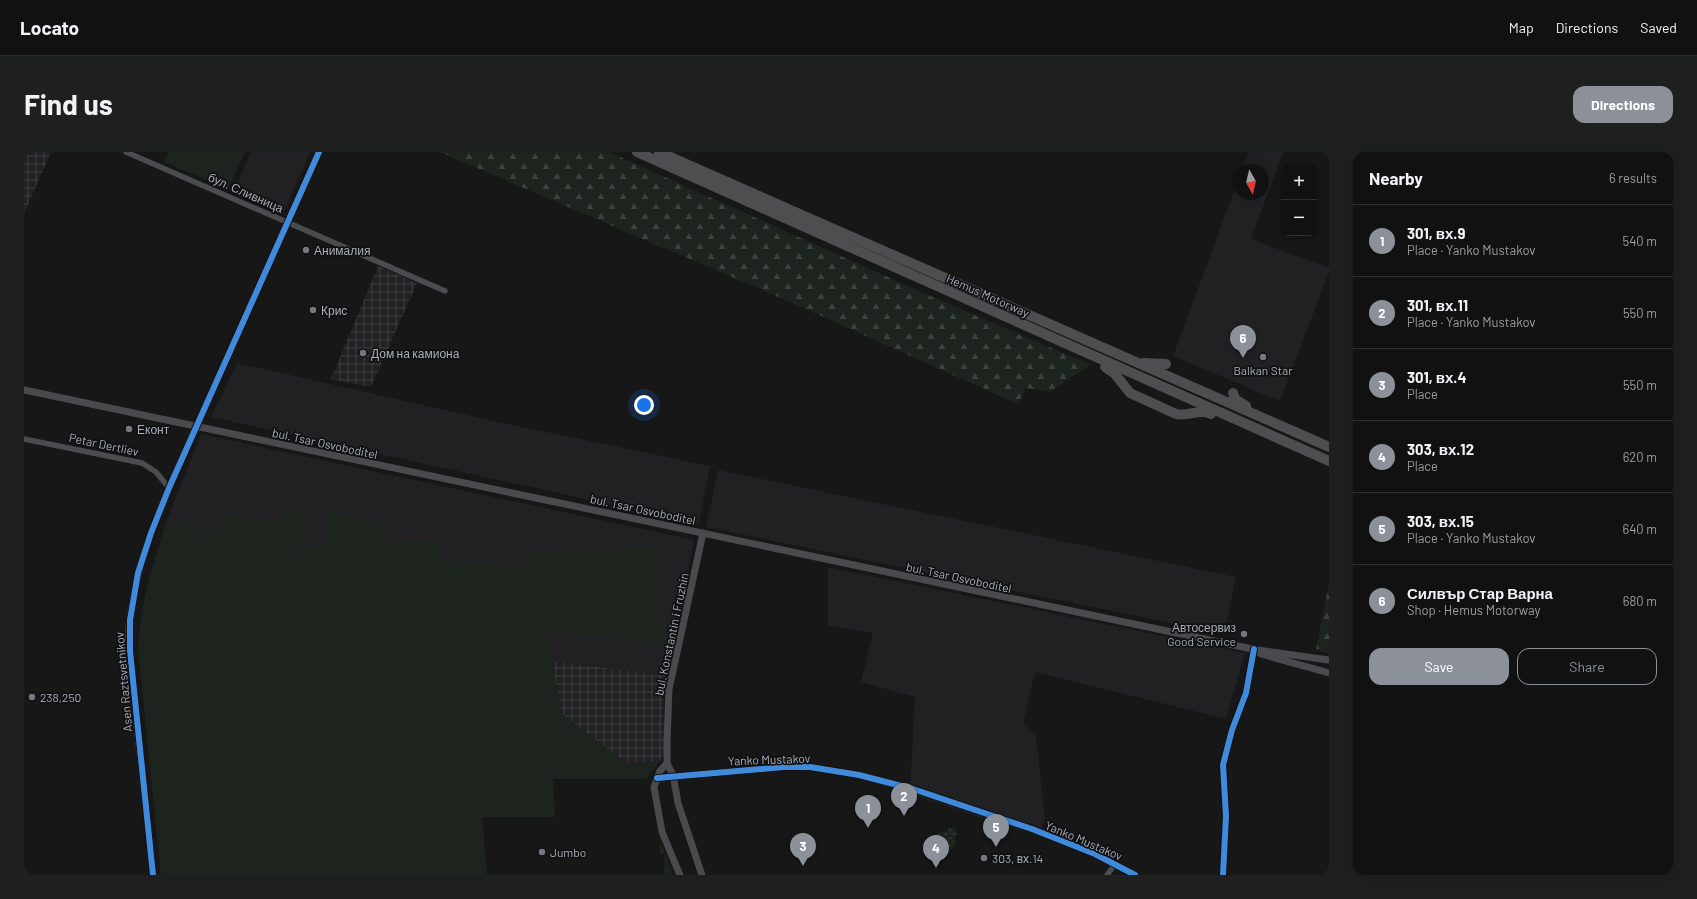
<!DOCTYPE html>
<html lang="en">
<head>
<meta charset="utf-8">
<style>
  body { margin:0; font-family:Barlow,sans-serif; background:#1e1f1f; color:#f1f3f6 }
  .controls { position:absolute; right:12px; top:12px; display:grid; overflow:hidden; border-radius:8px; box-shadow:0 2px 10px #0003 }
  .controls button { width:36px; height:36px; display:grid; place-items:center; padding:0; border:0; border-bottom:1px solid #303131; background:#111; color:#f1f3f6; font:20px sans-serif }
  .compass { position:absolute; left:1209px; top:12px; width:36px; height:36px; border-radius:50%; background:#111; box-shadow:0 2px 10px #0003; rotate:172deg }
  .you { position:absolute; left:620px; top:253px; width:14px; height:14px; margin:-10px; border:3px solid #fff; border-radius:50%; background:#1a73e8; box-shadow:0 0 0 6px #1a73e833 }
  .badge { display:grid; place-items:center; width:26px; height:26px; border-radius:50%; background:#8c9099; color:#fff; font-size:13px; font-weight:700 }
  .pin { position:absolute; translate:-50% -33px; filter:drop-shadow(0 1px 2px #0008) }
  .pin::after { content:''; position:absolute; top:21px; width:14px; height:12px; background:inherit; clip-path:polygon(0 0,100% 0,50% 100%) }
  .list { margin:0; padding:0; list-style:none }
  h2 { display:flex; justify-content:space-between; align-items:center; height:52px; margin:0; padding:0 16px; font-size:17px }
  h2 small { font-size:13px; font-weight:400; color:#9c9d9f }
  .list li { display:grid; grid-template-columns:26px 1fr auto; gap:12px; align-items:center; box-sizing:border-box; height:72px; padding:0 16px; border-top:1px solid #303131 }
  .list b { display:block; font-size:15px; white-space:nowrap }
  .list p { margin:0; font-size:13px; white-space:nowrap; color:#9c9d9f }
  .list em { font-size:13px; font-style:normal; color:#9c9d9f }
  .actions { display:flex; gap:8px; padding:12px 16px }
  .actions a { flex:1; padding:9px 0; border:1px solid #8c9099; border-radius:12px; text-align:center; font-size:14px; color:#8c9099 }
  .actions .main { background:#8c9099; color:#fff }
  .map { position:relative; flex:none; width:1305px; height:723px; overflow:hidden; border-radius:12px }
  header { display:flex; align-items:center; gap:24px; box-sizing:border-box; height:56px; padding:0 20px; background:#111; border-bottom:1px solid #303131 }
  header strong { font-size:19px }
  nav { display:flex; gap:22px; margin-inline-start:auto; font-size:14px }
  .intro { display:flex; align-items:center; justify-content:space-between; box-sizing:border-box; height:96px; padding:0 24px }
  h1 { margin:0; font-size:28px }
  .button { padding:10px 18px; border-radius:12px; background:#8c9099; color:#fff; font-size:14px; font-weight:700 }
  main { display:flex; gap:24px; padding:0 24px }
  aside { flex:1; background:#111; border-radius:12px; box-shadow:0 2px 10px #0003 }
  .map>svg:first-child { display:block }
  .built { fill:#212123 }
  .industrial { fill:url(#industrial-grid) }
  .grass { fill:#1d241e }
  .forest { fill:url(#forest-firs) }
  .park { fill:url(#park-dots) }
  .lines { fill:none; stroke-linecap:round; stroke-linejoin:round }
  .street { stroke:#4b4c50; stroke-width:5.5 }
  .secondary { stroke:#4a4a4e; stroke-width:7 }
  .highway { stroke:#4e4e51; stroke-width:10 }
  .cycleway-casing { stroke:#111113; stroke-width:8 }
  .cycleway { stroke:#408adc; stroke-width:6 }
  .poi-dot { fill:#757880; stroke:#111113; stroke-width:1.5 }
  .labels { text-anchor:middle; dominant-baseline:central; stroke-width:3.5; stroke-linejoin:round; paint-order:stroke }
  .street-label { font-size:12px; fill:#a8adb8; stroke:#111113 }
  .poi-label { font-size:12px; fill:#a8adb8; stroke:#111113; text-anchor:start }
</style>
</head>
<body>
<header>
<strong>Locato</strong>
<nav><a>Map</a><a>Directions</a><a>Saved</a></nav>
</header>
<div class="intro"><h1>Find us</h1><a class="button">Directions</a></div>
<main>
<div class="map">
<svg width="1305" height="723" viewBox="0 0 1305 723">
  <defs>
    <pattern id="industrial-grid" width="8" height="8" patternUnits="userSpaceOnUse"><rect width="8" height="8" fill="#212123"/><path d="M0 4h8M4 0v8" fill="none" stroke="#3e3f41"/></pattern>
    <pattern id="forest-firs" width="22" height="20" patternUnits="userSpaceOnUse"><rect width="22" height="20" fill="#1d241e"/><path d="M5 1l3.5 6h-7zM16 11l3.5 6h-7z" fill="#3b413d"/></pattern>
    <pattern id="park-dots" width="8" height="8" patternUnits="userSpaceOnUse"><rect width="8" height="8" fill="#1d241e"/><path d="M2 2h.1M6 6h.1" fill="none" stroke="#3b413d" stroke-width="1.8" stroke-linecap="round"/></pattern>
  </defs>
  <rect width="100%" height="100%" fill="#171717"/>
  <path class="built" d="M227,0h59l-26,60 -50,-21z
    M1225,0h34l-32,87 78,29v4l-49,129 -107,-45 66,-178v16h24v-24h-21z
    M213,211l252,57 221,46 -11,58 -488,-107z
    M177,282l493,106 -28,136 -114,-15 -7,-31 119,13 -136,-89 1,13 -91,-7 -3,-23 -49,7 -55,-32 -8,39 -24,-5 -16,-39 -2,16 -60,-9 -3,18 -52,-10z
    M694,318l518,107 -12,57 -518,-107z
    M804,415l417,86 -19,66 -191,-47 -12,52 13,11 9,84 -7,17 -128,-42 5,-97 -54,-15 12,-49 -45,-7z"/>
  <path class="industrial" d="M0,0h27l-27,62z
    M354,114l39,17 -46,104 -40,-8z
    M528,509l114,15 -3,17 1,60 -5,9 -33,1 -64,-49z"/>
  <path class="grass" d="M145,0h76l-17,37 -64,-27z
    M259,355l22,6 -6,33 23,5 9,-39 54,12 1,20 49,-7 4,23 89,7v-13l125,-7 11,97 -118,-14 16,84 64,49 33,-1 -13,17h-93l2,38h-73l5,58h-326l-23,-227c2,-44 15,-84 28,-126l52,10 3,-18 59,9z
    M636,688l13,35h-9l1,-21h-5z"/>
  <path class="forest" d="M416,0h169l310,139 172,74 -21,13 -20,14 -24,-4 -8,16 -228,-102z
    M1305,431v70l-13,-3z"/>
  <path class="park" d="M926,675l5,1 3,6 -4,6 1,6 -4,4 -5,-1 -3,-6 -6,-1 -2,-6 5,-4h5z"/>
  <g class="lines">
    <path class="street" d="M102,0l319,139
      M172,275l123,-275
      M0,287l118,24 14,9 13,16
      M1083,723l8,-11
      M1199,723l3,-59 -3,-51 9,-35 14,-37 8,-44"/>
    <path class="secondary" d="M0,238l1233,260 72,10
      M1233,498l4,4 68,19
      M643,611l-7,8 -6,16 8,45 18,43
      M633,626l127,-11h26l49,8 54,14 119,40 63,25 40,21
      M129,723c-5,-60 -14,-121 -19,-181 -2,-24 -8,-51 -4,-76 9,-68 38,-129 66,-191
      M678,723l-24,-72 -5,-28 -6,-12v-21l2,-53 34,-156"/>
    <path class="highway" d="M613,0l692,309
      M635,0l670,295
      M1120,211l22,1
      M1081,215l10,7 15,19 46,21c13,3 23,-6 35,0
      M1209,241l2,6 11,7"/>
    <defs>
      <path id="cycleway" d="M633,626l127,-11h26l49,8 54,14 119,40 63,25 40,21
        M129,723l-23,-224v-31l8,-47 13,-40 18,-45 150,-336
        M1199,723l3,-59 -3,-51 9,-35 14,-37 8,-44"/>
    </defs>
    <use href="#cycleway" class="cycleway-casing"/>
    <use href="#cycleway" class="cycleway"/>
  </g>
  <g class="poi-dot">
    <circle cx="282" cy="98" r="4"/>
    <circle cx="289" cy="158" r="4"/>
    <circle cx="339" cy="201" r="4"/>
    <circle cx="1239" cy="205" r="4"/>
    <circle cx="105" cy="277" r="4"/>
    <circle cx="1220" cy="482" r="4"/>
    <circle cx="8" cy="545" r="4"/>
    <circle cx="518" cy="700" r="4"/>
    <circle cx="960" cy="706" r="4"/>
  </g>
  <g class="labels">
    <g class="street-label">
      <text transform="translate(222 40) rotate(24)">бул. Сливница</text>
      <text transform="translate(964 143) rotate(24)">Hemus Motorway</text>
      <text transform="translate(301 291) rotate(12)">bul. Tsar Osvoboditel</text>
      <text transform="translate(80 292) rotate(12)">Petar Dertliev</text>
      <text transform="translate(619 357) rotate(12)">bul. Tsar Osvoboditel</text>
      <text transform="translate(935 425) rotate(12)">bul. Tsar Osvoboditel</text>
      <text transform="translate(647 482) rotate(-78)">bul. Konstantin i Fruzhin</text>
      <text transform="translate(99 530) rotate(-95)">Asen Raztsvetnikov</text>
      <text transform="translate(745 607) rotate(-2)">Yanko Mustakov</text>
      <text transform="translate(1060 688) rotate(23)">Yanko Mustakov</text>
    </g>
    <g class="poi-label">
      <text x="290" y="98">Анималия</text>
      <text x="297" y="158">Крис</text>
      <text x="347" y="201">Дом на камиона</text>
      <text x="1239" y="218" text-anchor="middle">Balkan Star</text>
      <text x="113" y="277">Еконт</text>
      <text x="1212" y="475" text-anchor="end">Автосервиз<tspan x="1212" dy="14">Good Service</tspan></text>
      <text x="16" y="545">238,250</text>
      <text x="526" y="700">Jumbo</text>
      <text x="968" y="706">303, вх.14</text>
    </g>
  </g>
</svg>
<div class="controls">
<button>+</button>
<button>−</button>
</div>
<svg class="compass" viewBox="-18 -18 36 36"><path d="M0-13l5 13h-10z" fill="#e53935"/><path d="M0 13l5-13h-10z" fill="#9c9d9f"/></svg>
<div class="you"></div>
<div class="pin badge" style="left:844px;top:676px">1</div>
<div class="pin badge" style="left:880px;top:664px">2</div>
<div class="pin badge" style="left:779px;top:714px">3</div>
<div class="pin badge" style="left:912px;top:716px">4</div>
<div class="pin badge" style="left:972px;top:695px">5</div>
<div class="pin badge" style="left:1219px;top:206px">6</div>
</div>
<aside>
<h2>Nearby<small>6 results</small></h2>
<ul class="list">
<li><span class="badge">1</span><div><b>301, вх.9</b><p>Place · Yanko Mustakov</p></div><em>540 m</em></li>
<li><span class="badge">2</span><div><b>301, вх.11</b><p>Place · Yanko Mustakov</p></div><em>550 m</em></li>
<li><span class="badge">3</span><div><b>301, вх.4</b><p>Place</p></div><em>550 m</em></li>
<li><span class="badge">4</span><div><b>303, вх.12</b><p>Place</p></div><em>620 m</em></li>
<li><span class="badge">5</span><div><b>303, вх.15</b><p>Place · Yanko Mustakov</p></div><em>640 m</em></li>
<li><span class="badge">6</span><div><b>Силвър Стар Варна</b><p>Shop · Hemus Motorway</p></div><em>680 m</em></li>
</ul>
<div class="actions"><a class="main">Save</a><a>Share</a></div>
</aside>
</main>
</body>
</html>
